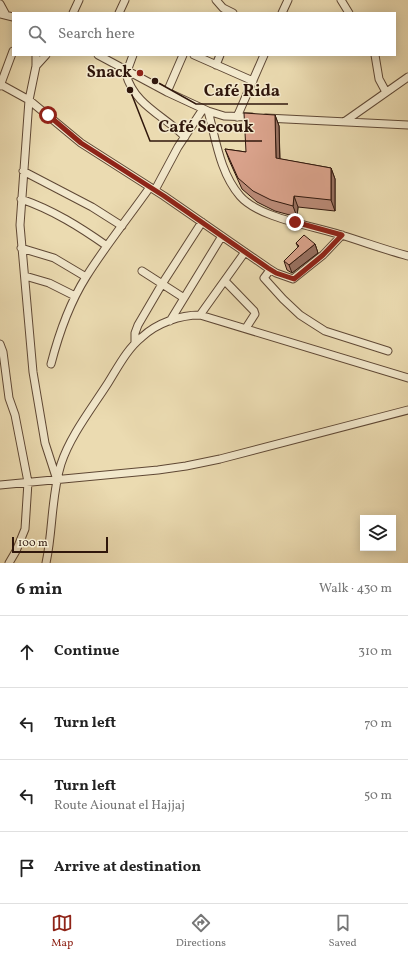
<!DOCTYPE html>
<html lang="en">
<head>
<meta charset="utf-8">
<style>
  body { margin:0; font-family:Vollkorn,serif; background:#f6f6f6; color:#222 }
  .controls { position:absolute; right:12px; bottom:12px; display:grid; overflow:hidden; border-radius:0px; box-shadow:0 2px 10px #0003 }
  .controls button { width:36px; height:36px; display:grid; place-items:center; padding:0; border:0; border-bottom:1px solid #e0e0e0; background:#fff; color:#222; font:20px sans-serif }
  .scale { position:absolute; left:12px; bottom:10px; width:96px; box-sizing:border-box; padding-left:4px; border:2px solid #30170c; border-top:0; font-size:11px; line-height:14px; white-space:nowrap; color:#30170c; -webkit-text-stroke:3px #f2e8cc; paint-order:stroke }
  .stop { position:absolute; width:12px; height:12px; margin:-9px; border:3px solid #8f2418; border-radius:50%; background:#fff }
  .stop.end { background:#8f2418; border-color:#fff; box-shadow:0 1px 4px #0008 }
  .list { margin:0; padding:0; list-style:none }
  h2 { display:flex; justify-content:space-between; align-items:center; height:52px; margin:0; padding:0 16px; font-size:17px }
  h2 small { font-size:13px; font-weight:400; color:#767676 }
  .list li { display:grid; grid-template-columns:26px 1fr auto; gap:12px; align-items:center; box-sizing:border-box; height:72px; padding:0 16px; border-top:1px solid #e0e0e0 }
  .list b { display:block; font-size:15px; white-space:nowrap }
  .list p { margin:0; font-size:13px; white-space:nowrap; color:#767676 }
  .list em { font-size:13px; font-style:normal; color:#767676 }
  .icon { flex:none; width:22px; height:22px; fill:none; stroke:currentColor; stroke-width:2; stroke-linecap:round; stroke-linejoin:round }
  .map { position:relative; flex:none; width:408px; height:563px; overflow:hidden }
  .search { position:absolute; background:#fff; box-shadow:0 2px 10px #0003; left:12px; right:12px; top:12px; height:44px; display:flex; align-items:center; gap:10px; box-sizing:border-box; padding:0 14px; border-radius:0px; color:#767676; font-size:15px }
  .sheet { height:340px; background:#fff }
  nav { display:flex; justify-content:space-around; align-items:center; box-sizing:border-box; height:56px; border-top:1px solid #e0e0e0; background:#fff; font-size:11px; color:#767676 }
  nav a { display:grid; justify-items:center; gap:2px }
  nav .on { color:#8f2418 }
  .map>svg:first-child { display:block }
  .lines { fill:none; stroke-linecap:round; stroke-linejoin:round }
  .minor-casing { stroke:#5f4835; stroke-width:9 }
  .minor { stroke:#f2e8cc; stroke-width:7 }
  .wall { fill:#bb8b78; stroke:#30170c }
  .shaded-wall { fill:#987161; stroke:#30170c }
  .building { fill:#d9a28b; stroke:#30170c }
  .route { stroke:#8f2418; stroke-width:5 }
  .poi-dot { fill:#8f2418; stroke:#f2e8cc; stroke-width:1.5 }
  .labels { text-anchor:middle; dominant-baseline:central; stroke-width:3; stroke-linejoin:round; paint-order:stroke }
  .poi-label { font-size:16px; font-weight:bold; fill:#30170c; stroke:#f2e8cc; text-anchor:end }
  .leader { fill:none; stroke:#30170c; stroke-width:1.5 }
  .callout-dot { fill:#30170c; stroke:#f2e8cc; stroke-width:1.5 }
  .callout-label { font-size:17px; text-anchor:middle; font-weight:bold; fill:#30170c; stroke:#f2e8cc; stroke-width:3; stroke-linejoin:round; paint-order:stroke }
</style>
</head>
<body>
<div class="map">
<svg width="408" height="563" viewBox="0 0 408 563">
  <rect width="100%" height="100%" fill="#ebdbb1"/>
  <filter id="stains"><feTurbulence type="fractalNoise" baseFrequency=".005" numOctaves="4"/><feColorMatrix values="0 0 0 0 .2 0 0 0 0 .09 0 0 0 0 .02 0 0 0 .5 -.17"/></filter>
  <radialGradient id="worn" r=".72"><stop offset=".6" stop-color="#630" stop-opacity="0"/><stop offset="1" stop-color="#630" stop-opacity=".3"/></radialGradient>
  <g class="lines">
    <defs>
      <path id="minor" d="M216,0l7,8 10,5
        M341,0l8,13
        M0,4l6,11
        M73,13l6,-13
        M119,13l6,-13
        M282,13l6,-13
        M0,14l13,3
        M36,55v11l-7,34 -9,125 13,147 12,71 12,37
        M98,55l69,37 41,19 16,5 28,1
        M133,55l-7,19c8,31 39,42 59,63
        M194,55l59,26
        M375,55l4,24 7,13
        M216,65l4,-10
        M36,66l10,-11
        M0,84l29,16 52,43 83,53 104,72 8,5 17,6 30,-24 19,-20
        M0,86l13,-35
        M167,92l16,-37
        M208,111c8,29 12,62 32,85 19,22 73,30 101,39 23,7 45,15 67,21
        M237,117l27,-62
        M266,118l142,7
        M344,122l64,-45
        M23,171l69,36 30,19
        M155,190l23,-43 25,-38
        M21,199c32,11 59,28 86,47
        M21,248l33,10 32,19
        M270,270l-6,8 19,21 17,16 14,9 11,7 63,20
        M142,271l42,27
        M25,276l24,7 26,13
        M225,281l29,30 1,3 -9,14
        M200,315l45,-63
        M170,321l52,-85
        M135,343v-10l3,-8 24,-41 40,-62
        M0,344l3,8 6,46 6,17 13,67 -3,47 -9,22 -7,12
        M51,364c8,-31 18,-60 35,-87 20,-32 43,-60 64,-90
        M0,485l158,-15 28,-4 34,-7 188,-49
        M46,563c7,-32 5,-67 15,-99 9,-28 31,-56 47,-81 10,-16 19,-34 34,-46 15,-14 38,-22 58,-22l208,63"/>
    </defs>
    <use href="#minor" class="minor-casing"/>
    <use href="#minor" class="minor"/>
  </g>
  <path class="wall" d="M275,115l4,11 1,33 51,9 4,11v32l-37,-4 -1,10 -22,-6 -18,-9 -15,-13 -13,-29 -4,-11 21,3z
    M296,243l19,1 3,9 -26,20 -5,-3 -3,-9 14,-14z"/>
  <path class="shaded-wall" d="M275,115l4,11 1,43 -4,-11z
    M331,168l4,11v32l-4,-11z
    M294,196l4,11 -1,10 -4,-11z
    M315,244l3,9 -26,20 -3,-8z"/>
  <path class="building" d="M244,113l31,2 1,43 55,10v32l-37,-4 -1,10 -22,-6 -18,-9 -15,-13 -13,-29 21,3z
    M304,235l11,9 -26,21 -5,-4 15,-15 -3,-3z"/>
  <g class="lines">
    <path class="route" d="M48,115l33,28 83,53 104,72 8,5 18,6 29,-24 19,-20 -47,-13"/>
  </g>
  <circle class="poi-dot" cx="140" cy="73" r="4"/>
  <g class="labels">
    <g class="poi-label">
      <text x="132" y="73">Snack</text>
    </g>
  </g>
  <path class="leader" d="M155 81L196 104H288M130 90L150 141H262"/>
  <g class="callout-dot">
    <circle cx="155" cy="81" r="4"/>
    <circle cx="130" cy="90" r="4"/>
  </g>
  <g class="callout-label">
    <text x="242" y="96">Café Rida</text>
    <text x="206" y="132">Café Secouk</text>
  </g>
  <rect width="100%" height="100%" filter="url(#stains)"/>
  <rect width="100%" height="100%" fill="url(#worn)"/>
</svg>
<div class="controls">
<button><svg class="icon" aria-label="layers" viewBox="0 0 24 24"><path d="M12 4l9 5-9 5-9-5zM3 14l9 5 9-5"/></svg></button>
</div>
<div class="scale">100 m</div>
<div class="stop" style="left:48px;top:115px"></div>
<div class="stop end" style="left:295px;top:222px"></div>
<div class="search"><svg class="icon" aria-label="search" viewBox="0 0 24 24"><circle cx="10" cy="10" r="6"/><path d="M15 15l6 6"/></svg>Search here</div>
</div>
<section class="sheet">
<h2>6 min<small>Walk · 430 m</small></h2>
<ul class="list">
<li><svg class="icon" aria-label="ahead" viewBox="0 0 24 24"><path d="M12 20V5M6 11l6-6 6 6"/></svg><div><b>Continue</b></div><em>310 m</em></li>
<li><svg class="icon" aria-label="left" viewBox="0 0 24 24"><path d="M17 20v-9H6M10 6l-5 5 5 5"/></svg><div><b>Turn left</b></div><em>70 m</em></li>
<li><svg class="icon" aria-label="left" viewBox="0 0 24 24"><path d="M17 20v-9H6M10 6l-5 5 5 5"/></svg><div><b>Turn left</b><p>Route Aiounat el Hajjaj</p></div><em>50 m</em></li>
<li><svg class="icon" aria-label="arrive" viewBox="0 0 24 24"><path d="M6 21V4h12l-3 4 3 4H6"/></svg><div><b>Arrive at destination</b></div></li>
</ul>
</section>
<nav>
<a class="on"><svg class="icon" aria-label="map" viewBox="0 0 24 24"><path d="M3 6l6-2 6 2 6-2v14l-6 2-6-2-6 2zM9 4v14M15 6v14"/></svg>Map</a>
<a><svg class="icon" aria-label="directions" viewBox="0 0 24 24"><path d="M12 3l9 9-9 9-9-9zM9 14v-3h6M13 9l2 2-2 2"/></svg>Directions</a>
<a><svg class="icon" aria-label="saved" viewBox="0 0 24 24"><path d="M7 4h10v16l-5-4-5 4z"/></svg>Saved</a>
</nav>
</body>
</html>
